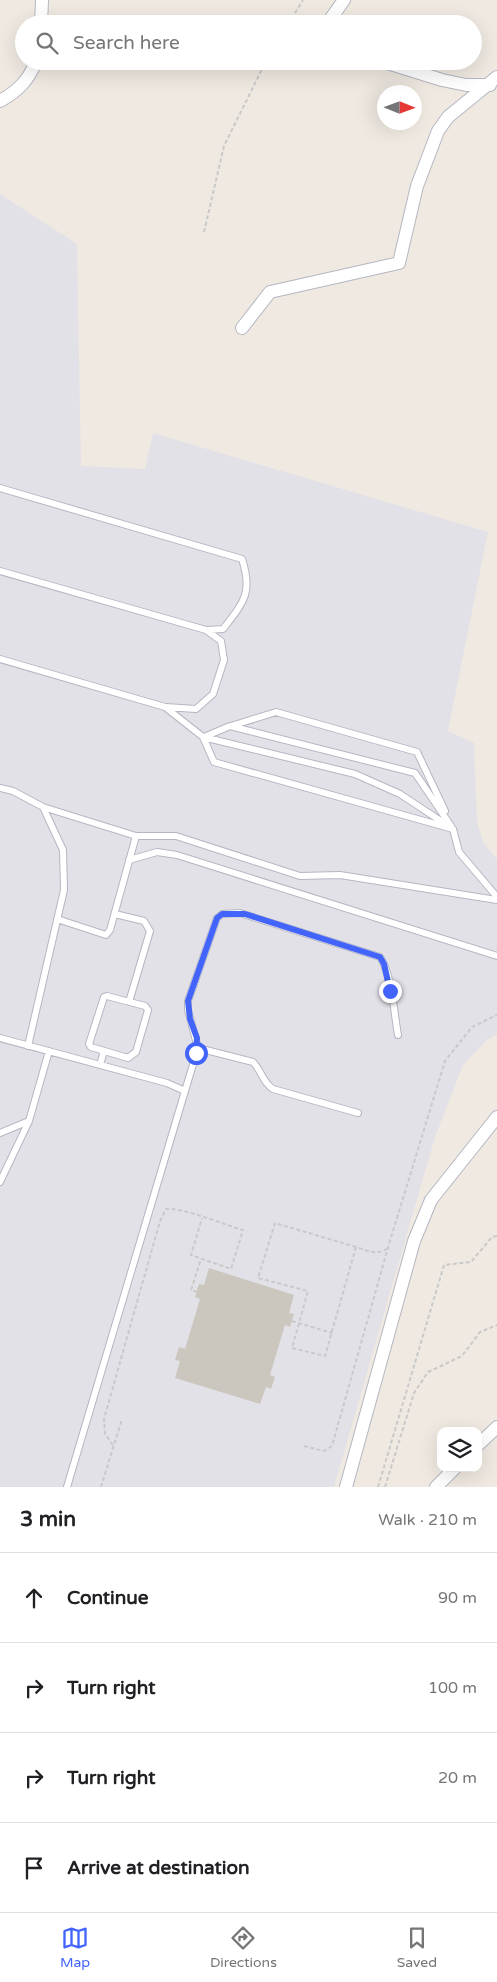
<!DOCTYPE html>
<html lang="en">
<head>
<meta charset="utf-8">
<style>
  body { margin:0; font-family:"Varela Round",sans-serif; background:#f2f2f2; color:#202124 }
  .controls { position:absolute; right:15px; bottom:15px; display:grid; overflow:hidden; border-radius:10px; box-shadow:0 5px 20px #0002 }
  .controls button { width:45px; height:45px; display:grid; place-items:center; padding:0; border:0; border-bottom:1px solid #e0e0e0; background:#fff; color:#202124; font:25px sans-serif }
  .compass { position:absolute; left:377px; top:85px; width:45px; height:45px; border-radius:50%; background:#fff; box-shadow:0 5px 20px #0002; rotate:91deg }
  .stop { position:absolute; width:15px; height:15px; margin:-11px; border:4px solid #4264fb; border-radius:50%; background:#fff }
  .stop.end { background:#4264fb; border-color:#fff; box-shadow:0 1px 5px #0008 }
  .list { margin:0; padding:0; list-style:none }
  h2 { display:flex; justify-content:space-between; align-items:center; height:65px; margin:0; padding:0 20px; font-size:21px }
  h2 small { font-size:16px; font-weight:400; color:#757577 }
  .list li { display:grid; grid-template-columns:32px 1fr auto; gap:15px; align-items:center; box-sizing:border-box; height:90px; padding:0 20px; border-top:1px solid #e0e0e0 }
  .list b { display:block; font-size:19px; white-space:nowrap }
  .list em { font-size:16px; font-style:normal; color:#757577 }
  .icon { flex:none; width:28px; height:28px; fill:none; stroke:currentColor; stroke-width:2; stroke-linecap:round; stroke-linejoin:round }
  .map { position:relative; flex:none; width:497px; height:1487px; overflow:hidden }
  .search { position:absolute; background:#fff; box-shadow:0 5px 20px #0002; left:15px; right:15px; top:15px; height:55px; display:flex; align-items:center; gap:12px; box-sizing:border-box; padding:0 18px; border-radius:28px; color:#757577; font-size:19px }
  .sheet { height:425px; background:#fff }
  nav { display:flex; justify-content:space-around; align-items:center; box-sizing:border-box; height:70px; border-top:1px solid #e0e0e0; background:#fff; font-size:14px; color:#757577 }
  nav a { display:grid; justify-items:center; gap:2px }
  nav .on { color:#4264fb }
  .map>svg:first-child { display:block }
  .industrial { fill:#e3e1e8 }
  .building { fill:#cbc7bf }
  .lines { fill:none; stroke-linecap:round; stroke-linejoin:round }
  .service-casing { stroke:#b4b7c1; stroke-width:8 }
  .minor-casing { stroke:#b4b7c1; stroke-width:14 }
  .path { stroke:#c9c9c9; stroke-width:2; stroke-dasharray:4 2.5; stroke-linecap:butt }
  .service { stroke:#fff; stroke-width:6 }
  .minor { stroke:#fff; stroke-width:12 }
  .route { stroke:#4264fb; stroke-width:6 }
</style>
</head>
<body>
<div class="map">
<svg width="497" height="1487" viewBox="0 0 497 1487">
  <rect width="100%" height="100%" fill="#efe9e1"/>
  <path class="industrial" d="M0,194l77,50 4,222 64,3 8,-36 335,99 -40,199 26,12 3,79 7,22 13,15v175l-10,6 -24,25 -28,72 -101,350h-334z"/>
  <path class="building" d="M209,1268l85,27 -5,18 5,1 -4,13 -5,-2 -15,50 5,2 -4,12 -5,-2 -6,17 -85,-26 5,-17 -5,-1 4,-13 6,2 15,-50 -5,-2 4,-13 5,1z"/>
  <g class="lines">
    <defs>
      <path id="service" d="M0,488l242,71c11,34 2,43 -19,70l-17,1 -206,-59
        M0,659l165,48 38,30 152,37 45,20 53,35
        M166,707l30,2 17,-15 11,-34 -3,-19 -15,-11
        M231,726l45,-14 141,40 28,59
        M203,737l11,25 239,67 6,23 38,45
        M204,737l26,-11 185,47 36,53
        M0,788l13,3 30,16 20,43 1,40 -36,156
        M43,807l93,29h40l124,40 40,-1 157,25
        M129,860l28,-8 20,3 320,101
        M115,914l29,7 6,10 -21,71
        M57,919l49,16 4,-5 26,-94
        M107,996l38,10 3,4 -12,42 -8,6 -37,-11 -2,-3 15,-47z
        M0,1038l167,45 18,8 -118,396
        M198,1048l55,14c9,9 9,20 20,27l85,24
        M100,1065l4,-14
        M185,1091l13,-43 -10,-38v-9l29,-83 5,-4 18,-1 140,44c12,18 14,56 18,78
        M0,1133l29,-12
        M0,1182l29,-61 20,-70"/>
      <path id="minor" d="M41,24l1,-24
        M327,24l17,-24
        M381,61l61,19 24,5h24
        M0,101c18,-10 29,-21 36,-40
        M242,328l28,-36 129,-29 18,-77 21,-55 10,-14 49,-40
        M478,1445l19,-18
        M346,1487l68,-246 17,-41 66,-83
        M436,1487l19,-19"/>
    </defs>
    <use href="#service" class="service-casing"/>
    <use href="#minor" class="minor-casing"/>
    <path class="path" d="M288,24l15,-24
      M204,232l20,-86 42,-85
      M356,1247l-31,109 -33,-8 16,-57 -50,-13 17,-55 81,24c13,4 20,9 32,1
      M197,1292l-6,-2 10,-31
      M292,1321l40,12
      M113,1445l-8,-11 -1,-15 56,-198 6,-12c16,-2 59,16 77,21l-12,39 -40,-14 11,-37
      M304,1446l20,5 8,-5 57,-202 56,-183 27,-34 25,-12
      M101,1487l21,-68
      M378,1487l66,-222 27,-3 21,-25 5,-1
      M385,1487l29,-94 14,-21 34,-16 18,-24 17,-7"/>
    <use href="#service" class="service"/>
    <use href="#minor" class="minor"/>
  </g>
  <g class="lines">
    <path class="route" d="M196,1053l1,-15 -7,-19 -2,-18 29,-83 5,-4h23l135,43 4,7 6,27"/>
  </g>
</svg>
<div class="controls">
<button><svg class="icon" aria-label="layers" viewBox="0 0 24 24"><path d="M12 4l9 5-9 5-9-5zM3 14l9 5 9-5"/></svg></button>
</div>
<svg class="compass" viewBox="-18 -18 36 36"><path d="M0-13l5 13h-10z" fill="#e53935"/><path d="M0 13l5-13h-10z" fill="#757577"/></svg>
<div class="stop" style="left:196px;top:1053px"></div>
<div class="stop end" style="left:390px;top:991px"></div>
<div class="search"><svg class="icon" aria-label="search" viewBox="0 0 24 24"><circle cx="10" cy="10" r="6"/><path d="M15 15l6 6"/></svg>Search here</div>
</div>
<section class="sheet">
<h2>3 min<small>Walk · 210 m</small></h2>
<ul class="list">
<li><svg class="icon" aria-label="ahead" viewBox="0 0 24 24"><path d="M12 20V5M6 11l6-6 6 6"/></svg><div><b>Continue</b></div><em>90 m</em></li>
<li><svg class="icon" aria-label="right" viewBox="0 0 24 24"><path d="M7 20v-9h11M14 6l5 5-5 5"/></svg><div><b>Turn right</b></div><em>100 m</em></li>
<li><svg class="icon" aria-label="right" viewBox="0 0 24 24"><path d="M7 20v-9h11M14 6l5 5-5 5"/></svg><div><b>Turn right</b></div><em>20 m</em></li>
<li><svg class="icon" aria-label="arrive" viewBox="0 0 24 24"><path d="M6 21V4h12l-3 4 3 4H6"/></svg><div><b>Arrive at destination</b></div></li>
</ul>
</section>
<nav>
<a class="on"><svg class="icon" aria-label="map" viewBox="0 0 24 24"><path d="M3 6l6-2 6 2 6-2v14l-6 2-6-2-6 2zM9 4v14M15 6v14"/></svg>Map</a>
<a><svg class="icon" aria-label="directions" viewBox="0 0 24 24"><path d="M12 3l9 9-9 9-9-9zM9 14v-3h6M13 9l2 2-2 2"/></svg>Directions</a>
<a><svg class="icon" aria-label="saved" viewBox="0 0 24 24"><path d="M7 4h10v16l-5-4-5 4z"/></svg>Saved</a>
</nav>
</body>
</html>
